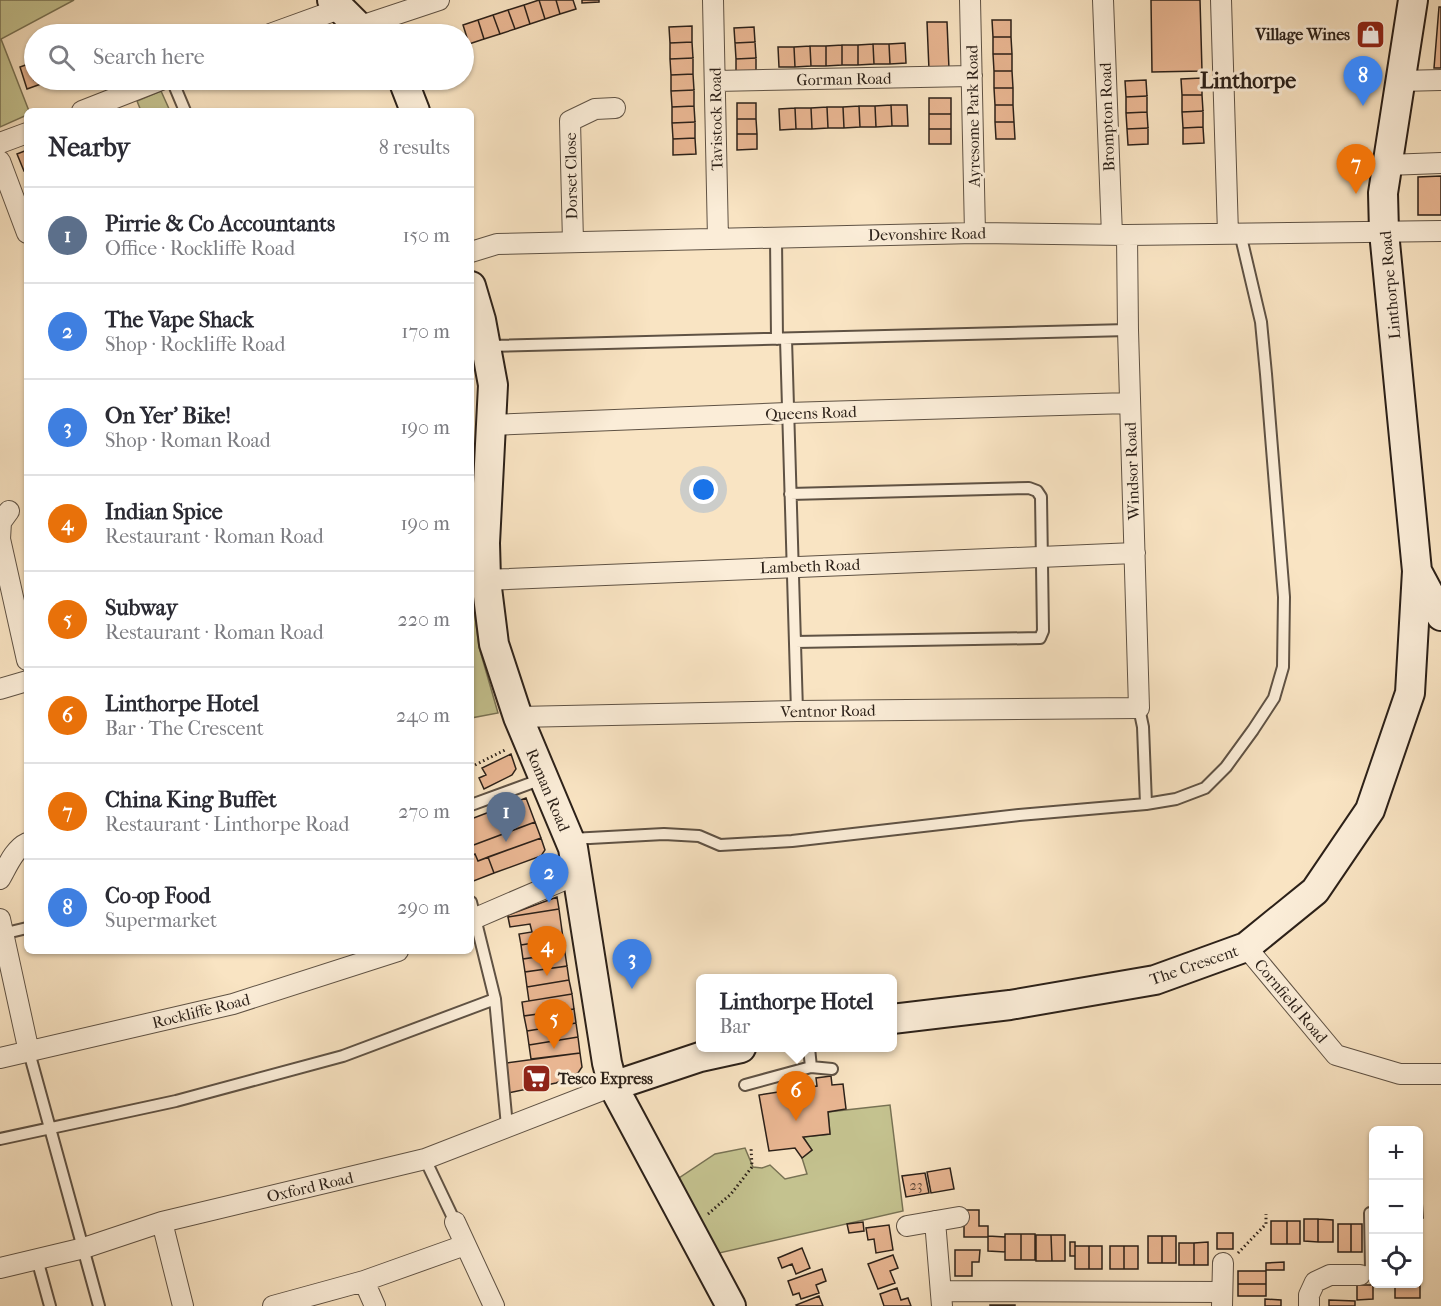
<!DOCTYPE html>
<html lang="en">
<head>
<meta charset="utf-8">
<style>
  body { margin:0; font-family:"IM FELL French Canon",serif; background:#f2f2f3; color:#2b2b33 }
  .controls { position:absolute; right:18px; bottom:18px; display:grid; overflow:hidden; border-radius:9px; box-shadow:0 2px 4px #0004 }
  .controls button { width:54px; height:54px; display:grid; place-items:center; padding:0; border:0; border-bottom:2px solid #e1e1e2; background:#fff; color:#2b2b33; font:30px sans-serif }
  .you { position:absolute; left:704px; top:490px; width:21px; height:21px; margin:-15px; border:4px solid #fff; border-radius:50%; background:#1a73e8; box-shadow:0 0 0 9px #1a73e833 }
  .badge { display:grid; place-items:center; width:39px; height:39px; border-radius:50%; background:#8f2418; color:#fff; font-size:20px; font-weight:700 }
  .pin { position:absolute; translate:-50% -50px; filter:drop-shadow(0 2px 3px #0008) }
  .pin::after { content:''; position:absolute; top:32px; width:21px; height:18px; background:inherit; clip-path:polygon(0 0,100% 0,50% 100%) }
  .popup { position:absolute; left:696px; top:974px; width:201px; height:78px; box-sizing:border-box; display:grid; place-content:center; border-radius:9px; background:#fff; filter:drop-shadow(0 2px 4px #0005); font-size:20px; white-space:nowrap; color:#7c7c81 }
  .popup b { font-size:22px; color:#2b2b33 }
  .popup::after { content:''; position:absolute; left:50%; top:100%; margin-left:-12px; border:12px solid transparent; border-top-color:#fff }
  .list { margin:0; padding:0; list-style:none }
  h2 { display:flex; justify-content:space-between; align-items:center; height:78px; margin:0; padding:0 24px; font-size:26px }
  h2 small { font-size:20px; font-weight:400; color:#7c7c81 }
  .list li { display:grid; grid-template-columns:39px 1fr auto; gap:18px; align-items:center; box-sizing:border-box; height:96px; padding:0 24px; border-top:2px solid #e1e1e2 }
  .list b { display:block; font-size:22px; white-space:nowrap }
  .list p { margin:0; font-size:20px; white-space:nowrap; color:#7c7c81 }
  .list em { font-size:20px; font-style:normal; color:#7c7c81 }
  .icon { flex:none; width:33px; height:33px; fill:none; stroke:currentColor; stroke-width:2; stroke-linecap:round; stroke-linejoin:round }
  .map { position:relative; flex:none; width:1441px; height:1306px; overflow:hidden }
  .search { position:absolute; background:#fff; box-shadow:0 2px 4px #0004; left:24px; top:24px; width:450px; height:66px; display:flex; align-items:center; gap:15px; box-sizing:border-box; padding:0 21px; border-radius:33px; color:#7c7c81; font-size:22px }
  .panel { position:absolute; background:#fff; box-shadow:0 2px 4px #0004; left:24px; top:108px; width:450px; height:846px; border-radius:9px }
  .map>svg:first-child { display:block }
  .green { fill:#c4c28f; stroke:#787254; stroke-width:1.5 }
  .building { fill:#e9b692; stroke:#2c2119; stroke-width:1.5 }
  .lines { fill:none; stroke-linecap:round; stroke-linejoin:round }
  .lane-casing { stroke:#5f5244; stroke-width:14 }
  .street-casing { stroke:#5f5244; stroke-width:22 }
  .secondary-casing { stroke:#2c2119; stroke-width:32 }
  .path { stroke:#2c2119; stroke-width:3; stroke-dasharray:1.5 3; stroke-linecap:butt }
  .lane { stroke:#fbedd8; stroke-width:10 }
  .street { stroke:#fbedd8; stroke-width:20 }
  .secondary { stroke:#fbedd8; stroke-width:28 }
  .labels { text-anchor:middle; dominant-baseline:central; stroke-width:6; stroke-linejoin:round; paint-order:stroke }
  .number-label { font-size:14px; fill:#5b4637 }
  .poi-label { font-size:16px; font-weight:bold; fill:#2c2119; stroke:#fbedd8; text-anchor:end }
  .street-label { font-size:16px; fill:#2c2119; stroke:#fbedd8 }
  .district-label { font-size:22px; font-weight:bold; fill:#2c2119; stroke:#fbedd8 }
</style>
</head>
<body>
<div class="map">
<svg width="1441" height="1306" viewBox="0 0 1441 1306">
  <rect width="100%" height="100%" fill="#f9e4c3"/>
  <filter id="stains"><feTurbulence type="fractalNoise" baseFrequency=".00333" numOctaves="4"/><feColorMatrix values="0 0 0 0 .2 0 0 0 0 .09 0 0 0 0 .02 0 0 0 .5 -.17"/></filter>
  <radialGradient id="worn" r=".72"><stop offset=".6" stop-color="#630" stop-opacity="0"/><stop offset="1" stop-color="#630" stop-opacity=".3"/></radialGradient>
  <path class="green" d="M0,0h74l-73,39 28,72h-2v4l-27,12z
    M161,91l9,20h-29l-4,-10z
    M473,601l6,46 19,66 -27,5v-116z
    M890,1105l13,106 -188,43 -42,-72 42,-28 30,-6 8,19 9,1 8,-3 15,14 22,-5 -5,-16 10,-8 -9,-13 27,-3 -2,-22z"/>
  <path class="building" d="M539,0h17l4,14 -15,5z
    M539,0l6,19 -15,5 -6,-19z
    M556,0h17l3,9 -16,5z
    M582,0h17v2l-17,1z
    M1151,0h49l2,71 -50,1z
    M524,5l6,19 -15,5 -7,-19z
    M1439,7h2v61h-7z
    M508,10l7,19 -15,5 -7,-19z
    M493,15l7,19 -16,5 -6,-19z
    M478,20l6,19 -15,5 -6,-19z
    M992,20h19v17h-18z
    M927,22h20l2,47 -20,1z
    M692,26v16l-22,1 -1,-16z
    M754,27l1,15 -20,1 -1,-15z
    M134,28l2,6h-16v-1z
    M993,37h18l1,17h-19z
    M692,42l1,16 -23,1v-16z
    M755,42l1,16 -20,1 -1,-16z
    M905,43l1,20 -16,1 -1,-20z
    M873,44l1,20 -16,1v-20z
    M873,44h16l1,20h-16z
    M842,45v20l-16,1v-20z
    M842,45h16v20h-16z
    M810,46l1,20 -16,1 -1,-20z
    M810,46h16v20h-15z
    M778,47h16l1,20h-16z
    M993,54h19v17h-18z
    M693,58v16l-22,1 -1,-16z
    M756,58v16h-20v-15z
    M34,62v18h6l1,4 -14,5 -7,-22z
    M994,71h18l1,17h-19z
    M693,74l1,16 -23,1v-16z
    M1202,78v17h-20l-1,-16z
    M1146,80l1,16 -21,1 -1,-16z
    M994,88h19v17h-18z
    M694,90v16l-22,1 -1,-16z
    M1182,95h20l1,16 -21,1z
    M1147,96v16l-21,1v-16z
    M929,98h22v16h-22z
    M737,103h19v16h-19z
    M891,105l1,21 -16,1 -1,-21z
    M891,105h16l1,21h-16z
    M995,105h18l1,17h-19z
    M694,106l1,16 -23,1v-16z
    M859,106l1,21 -16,1 -1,-21z
    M859,106h16l1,21h-16z
    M827,107l1,21 -16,1 -1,-21z
    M827,107h16l1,21h-16z
    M795,108l1,21 -16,1 -1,-21z
    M795,108h16l1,21h-16z
    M1203,111v16l-20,1 -1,-16z
    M1147,112l1,16 -21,1 -1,-16z
    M929,114h22v15h-22z
    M737,119h19l1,15h-20z
    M695,122v16l-22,1 -1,-16z
    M995,122h19l1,17h-19z
    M1203,127l1,16 -21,1v-16z
    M1148,128v16l-20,1 -1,-16z
    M929,129h22v15h-22z
    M737,134h20v15l-20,1z
    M695,138l1,16 -23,1v-16z
    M27,150v20l-3,1 -7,-17z
    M1441,176v39h-23v-38z
    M511,754l5,15 -4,6 -28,14 -5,-11 7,-3 -4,-7z
    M526,798l9,24 -64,24v-27z
    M535,822l6,16 -63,23 -3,-7 -4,2v-10z
    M541,838l4,12 -4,6 -47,17 -6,-16z
    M541,838l4,12 -4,6 -47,17 -6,-16z
    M475,854l3,7 10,-4 6,16 -23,9v-26z
    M557,897l2,12 -51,8v-2z
    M559,909l4,29 -42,7 -2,-11 13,-2 -2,-8 -20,3 -2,-10z
    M563,938l2,15 -42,6 -2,-14z
    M565,953l2,13 -42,6 -2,-13z
    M567,966l2,14 -42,7 -2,-15z
    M569,980l3,14 -43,7 -2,-14z
    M572,994l2,15 -50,7 -2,-14z
    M574,1009l2,14 -49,8 -3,-15z
    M576,1023l2,14 -49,8 -2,-14z
    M578,1037l2,16 -49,6 -2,-14z
    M580,1053l2,14 -4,6 -22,10 -48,10 -1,-30z
    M831,1076l1,9 11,-1 3,25 -18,3 2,22 -27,3 9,13 -10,8 -7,-10 -26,3 -10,-56 58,-9 -1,-8z
    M950,1168l4,21 -23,4 -4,-21z
    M925,1173l4,20 -23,4 -4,-21z
    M1418,1199h4l1,19h-5z
    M964,1210h15v16h9v11h-24z
    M1304,1219h14v23l-14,-1z
    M1318,1219l15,1v22h-15z
    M1271,1221h16v23h-16z
    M1287,1221h13v23h-13z
    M863,1222l1,9 -15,2 -2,-9z
    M1338,1224h13v28h-13z
    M1351,1224h11v28h-11z
    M889,1225l4,25 -17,3 -2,-14 -6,1 -2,-12z
    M1217,1233h16v16h-16z
    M1005,1234h16v26h-16z
    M1021,1234h14v26h-14z
    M1036,1235h15l1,26h-16z
    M1051,1235h14v26h-13z
    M988,1236l17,1v15l-17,-1z
    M1148,1236h14v27h-14z
    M1162,1236h14v27h-14z
    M1070,1242h5v14h-5z
    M1208,1242v23h-14v-22z
    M1179,1243h15v22h-15z
    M1075,1246h14v23h-14z
    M1089,1246h13v23h-13z
    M1110,1246h14v23h-14z
    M1124,1246h14v23h-14z
    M802,1248l8,20 -14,6 -4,-10 -10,4 -4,-10z
    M955,1250h25l-1,12h-7v14h-17z
    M893,1255l5,13 -8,3 5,12 -17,6 -10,-25z
    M1284,1262v8h-18v-7z
    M822,1269l4,12 -10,4 3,8 -18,6 -2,-6 -6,2 -5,-14z
    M1238,1271h28v13h-28z
    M1418,1271h2v14h-25l23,-1z
    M1238,1284h28v12h-28z
    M1357,1285h16v14l-16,1z
    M1395,1285h25v13h-25z
    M897,1288l4,12 7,-2 3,8h-27l-4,-12z
    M819,1296l4,10h-26l-1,-1z
    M1265,1299l16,1v6h-16z
    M1329,1300l26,1v5h-26z
    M990,1305h25v1h-25z"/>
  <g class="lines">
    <defs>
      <path id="lane" d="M172,80l13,31
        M776,238l1,101
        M786,339l11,372
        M486,346l642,-16
        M790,494l239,-6 8,3 4,6 2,134 -3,7 -245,4
        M1139,708l4,19 3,77
        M471,805l71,-26
        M571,839l93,-5 35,2 21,9 72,-4 227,-26 127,-11 30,-5 29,-11 21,-21 27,-37 21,-32 9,-31 1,-70 -18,-223 -5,-52 -21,-89
        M471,902l24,97 12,127
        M2,934l25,-6
        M29,1052l70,254
        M811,1067l21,2
        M745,1085l66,-18 -2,-19
        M0,1139l176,-38 167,-45 152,-57
        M425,1159l30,63
        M37,1259l13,47
        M1360,1275l11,-6 -1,-56"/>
      <path id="street" d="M713,0l5,239
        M970,0l5,233
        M1103,0l9,235
        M1221,0l7,234
        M358,27l81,-27
        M270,34l69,-25
        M715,81l257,-5
        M1400,81l41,-1
        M82,111l79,-31
        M0,143l27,-10
        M0,161l27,72
        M1387,165l54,-2
        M573,242l-3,-121 25,-12 20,-1
        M471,252l26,-8 478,-11 152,2 314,-4
        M492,425l295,-12 343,-10
        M9,511l-8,11 -1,17 27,121
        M486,580l649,-27
        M0,689l27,-8
        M518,717l279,-6 342,-3 -11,-378 -1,-95
        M0,879c7,-12 14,-30 27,-36
        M0,919l29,133
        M471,920l107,-46
        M1246,947l90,108 64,19h41
        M0,1058l233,-54 165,-53
        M935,1221l7,85
        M162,1222l21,84
        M455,1222l39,84
        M907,1226l52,-9
        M0,1268l84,-20 78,-26 263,-63 188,-73
        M364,1281l101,-36
        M942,1291l280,1
        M273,1306l91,-25 11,25
        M1222,1306l1,-43
        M1309,1306v-11l6,-13 15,-7h30"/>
      <path id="secondary" d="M332,0l34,34
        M403,80l12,31
        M471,286l10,34 12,65 -8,158 1,37 8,64 24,73 55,131 34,215 6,23 118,220
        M1417,571l24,45
        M892,1019l118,-14 145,-25 91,-33 69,-56 55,-81 40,-117 7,-122 -33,-339 -1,-39 30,-193
        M613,1086l87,-29 41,-9"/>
    </defs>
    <use href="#lane" class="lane-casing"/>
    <use href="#street" class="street-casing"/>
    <use href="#secondary" class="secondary-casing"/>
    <path class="path" d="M471,767l36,-18
      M708,1214l23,-20 21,-27 -1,-20
      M1238,1253l28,-29v-10"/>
    <use href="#lane" class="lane"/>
    <use href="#street" class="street"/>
    <use href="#secondary" class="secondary"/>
  </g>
  <defs>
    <symbol id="shop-square" viewBox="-11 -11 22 22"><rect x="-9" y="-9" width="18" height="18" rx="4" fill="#8f2418" stroke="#fbedd8"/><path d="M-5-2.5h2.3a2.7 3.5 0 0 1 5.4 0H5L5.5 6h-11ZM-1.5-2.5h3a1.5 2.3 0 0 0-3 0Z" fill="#fff"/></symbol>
    <symbol id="supermarket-square" viewBox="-11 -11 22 22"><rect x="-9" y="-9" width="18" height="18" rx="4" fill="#8f2418" stroke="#fbedd8"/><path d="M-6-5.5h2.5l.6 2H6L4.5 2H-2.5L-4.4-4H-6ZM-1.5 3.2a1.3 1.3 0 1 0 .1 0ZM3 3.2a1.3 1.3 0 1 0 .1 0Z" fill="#fff"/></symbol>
  </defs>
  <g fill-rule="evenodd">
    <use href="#shop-square" x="1354" y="18" width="33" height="33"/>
    <use href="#supermarket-square" x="520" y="1062" width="33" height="33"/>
  </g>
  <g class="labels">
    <g class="number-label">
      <text x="916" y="1185">23</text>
    </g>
    <g class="poi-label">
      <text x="1350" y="34">Village Wines</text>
      <text x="558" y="1078" text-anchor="start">Tesco Express</text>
    </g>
    <g class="street-label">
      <text transform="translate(844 79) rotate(-1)">Gorman Road</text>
      <text transform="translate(973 116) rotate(-91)">Ayresome Park Road</text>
      <text transform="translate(1107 117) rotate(-92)">Brompton Road</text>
      <text transform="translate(716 119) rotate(-91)">Tavistock Road</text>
      <text transform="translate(571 176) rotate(-91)">Dorset Close</text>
      <text transform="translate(927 234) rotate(-1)">Devonshire Road</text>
      <text transform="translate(1390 285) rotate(-95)">Linthorpe Road</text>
      <text transform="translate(811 413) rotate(-2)">Queens Road</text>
      <text transform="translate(1132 471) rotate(-92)">Windsor Road</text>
      <text transform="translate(810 566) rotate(-2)">Lambeth Road</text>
      <text transform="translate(828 711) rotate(-1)">Ventnor Road</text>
      <text transform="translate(548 790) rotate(67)">Roman Road</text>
      <text transform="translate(1194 965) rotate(-19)">The Crescent</text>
      <text transform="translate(1291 1001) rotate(50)">Cornfield Road</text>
      <text transform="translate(201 1011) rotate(-14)">Rockliffe Road</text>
      <text transform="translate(310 1187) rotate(-13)">Oxford Road</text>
    </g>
    <g class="district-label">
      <text x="1248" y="81">Linthorpe</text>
    </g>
  </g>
  <rect width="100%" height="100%" filter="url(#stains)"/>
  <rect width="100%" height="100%" fill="url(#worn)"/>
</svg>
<div class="controls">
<button>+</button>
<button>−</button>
<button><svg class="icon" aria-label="locate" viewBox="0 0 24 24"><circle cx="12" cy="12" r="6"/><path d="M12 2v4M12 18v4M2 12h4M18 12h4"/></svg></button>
</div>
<div class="you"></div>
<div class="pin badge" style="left:506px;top:842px;background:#5c6f8a">1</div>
<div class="pin badge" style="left:549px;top:903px;background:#3f7fe0">2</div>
<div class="pin badge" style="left:632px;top:989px;background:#3f7fe0">3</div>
<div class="pin badge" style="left:547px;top:976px;background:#e8710a">4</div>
<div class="pin badge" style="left:554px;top:1049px;background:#e8710a">5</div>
<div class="pin badge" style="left:796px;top:1121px;background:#e8710a">6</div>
<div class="popup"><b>Linthorpe Hotel</b>Bar</div>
<div class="pin badge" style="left:1356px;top:194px;background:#e8710a">7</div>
<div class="pin badge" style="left:1363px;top:106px;background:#3f7fe0">8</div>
<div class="search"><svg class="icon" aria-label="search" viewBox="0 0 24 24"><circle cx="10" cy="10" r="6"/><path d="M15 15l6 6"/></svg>Search here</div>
<section class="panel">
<h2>Nearby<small>8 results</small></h2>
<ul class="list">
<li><span class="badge" style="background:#5c6f8a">1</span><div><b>Pirrie &amp; Co Accountants</b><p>Office · Rockliffe Road</p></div><em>150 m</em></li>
<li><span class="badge" style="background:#3f7fe0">2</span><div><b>The Vape Shack</b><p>Shop · Rockliffe Road</p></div><em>170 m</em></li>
<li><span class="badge" style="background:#3f7fe0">3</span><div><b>On Yer' Bike!</b><p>Shop · Roman Road</p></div><em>190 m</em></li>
<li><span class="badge" style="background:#e8710a">4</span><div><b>Indian Spice</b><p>Restaurant · Roman Road</p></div><em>190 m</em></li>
<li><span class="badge" style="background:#e8710a">5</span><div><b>Subway</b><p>Restaurant · Roman Road</p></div><em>220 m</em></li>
<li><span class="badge" style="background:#e8710a">6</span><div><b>Linthorpe Hotel</b><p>Bar · The Crescent</p></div><em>240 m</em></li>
<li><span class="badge" style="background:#e8710a">7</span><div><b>China King Buffet</b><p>Restaurant · Linthorpe Road</p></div><em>270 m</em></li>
<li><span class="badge" style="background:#3f7fe0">8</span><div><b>Co-op Food</b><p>Supermarket</p></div><em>290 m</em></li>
</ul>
</section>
</div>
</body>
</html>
